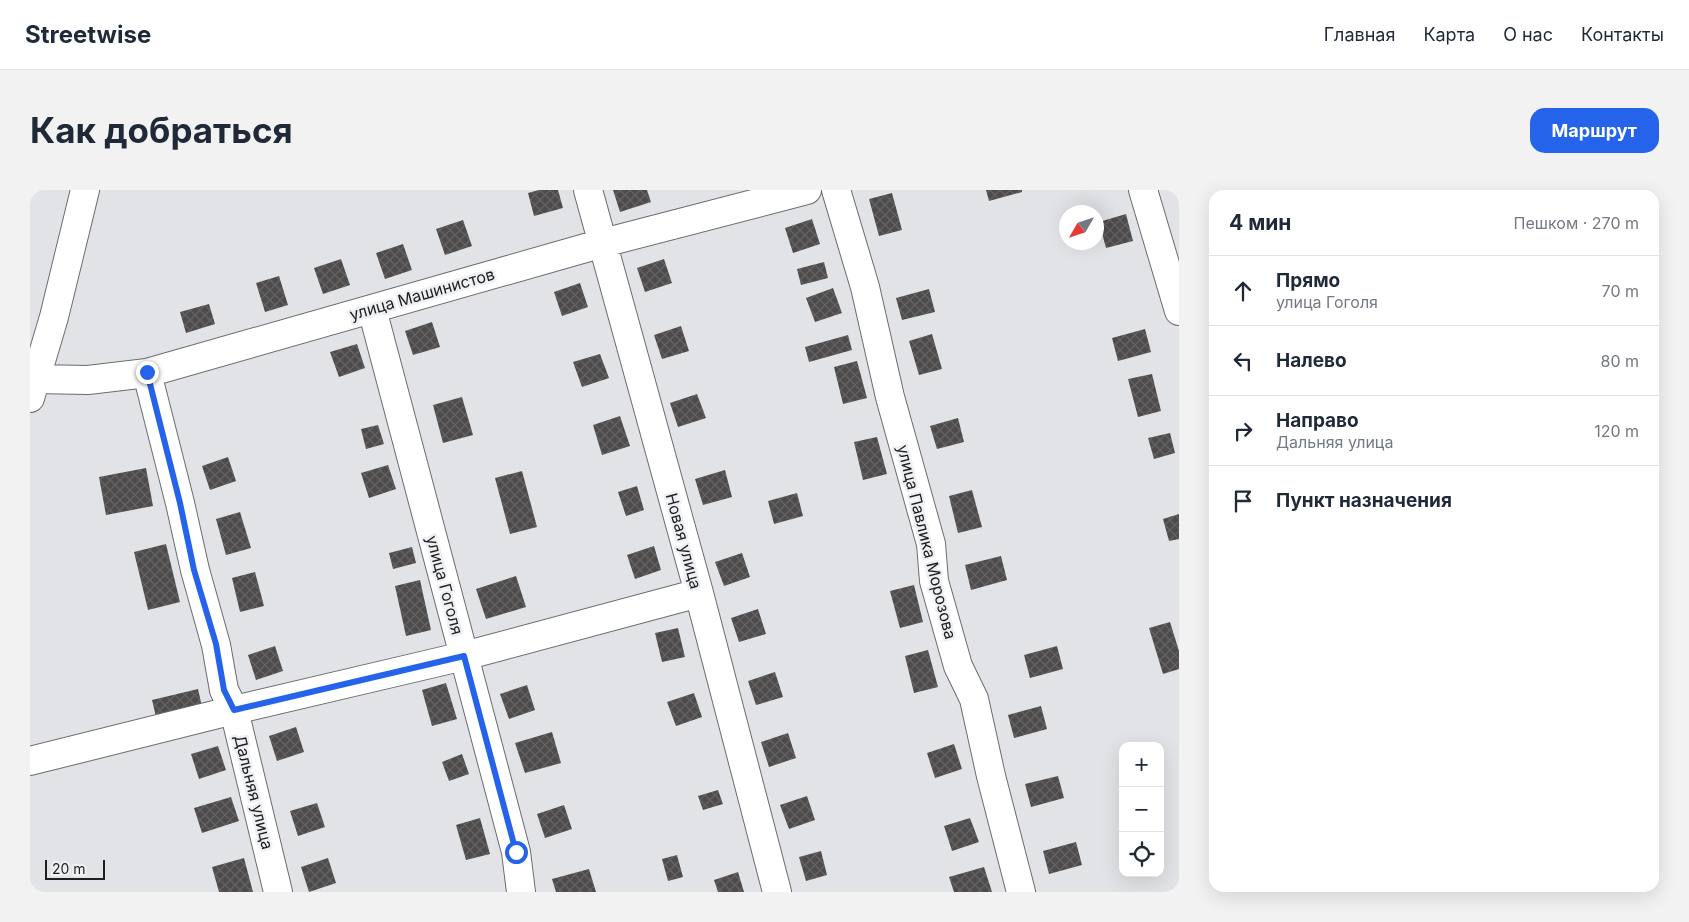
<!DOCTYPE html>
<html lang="ru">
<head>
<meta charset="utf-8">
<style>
  body { margin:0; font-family:Inter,sans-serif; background:#f2f2f3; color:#1f2937 }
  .controls { position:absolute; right:15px; bottom:15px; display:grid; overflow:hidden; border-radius:10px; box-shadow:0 5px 20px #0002 }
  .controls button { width:45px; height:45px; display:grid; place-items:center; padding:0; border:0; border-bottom:1px solid #e0e1e3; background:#fff; color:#1f2937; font:25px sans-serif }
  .compass { position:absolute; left:1029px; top:15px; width:45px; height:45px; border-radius:50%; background:#fff; box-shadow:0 5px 20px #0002; rotate:231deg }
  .scale { position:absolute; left:15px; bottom:12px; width:60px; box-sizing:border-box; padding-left:5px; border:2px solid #1d1e1f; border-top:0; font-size:14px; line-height:18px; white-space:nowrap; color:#1d1e1f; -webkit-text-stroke:4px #eff0f3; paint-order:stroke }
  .stop { position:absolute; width:15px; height:15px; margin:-11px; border:4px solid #2563eb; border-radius:50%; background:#fff }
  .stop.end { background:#2563eb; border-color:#fff; box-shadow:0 1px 5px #0008 }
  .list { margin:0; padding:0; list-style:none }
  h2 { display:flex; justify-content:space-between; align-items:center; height:65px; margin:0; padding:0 20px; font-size:21px }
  h2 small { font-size:16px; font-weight:400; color:#747a83 }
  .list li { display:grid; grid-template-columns:32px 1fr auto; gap:15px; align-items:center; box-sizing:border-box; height:70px; padding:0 20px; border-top:1px solid #e0e1e3 }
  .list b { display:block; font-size:19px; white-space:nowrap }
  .list p { margin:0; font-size:16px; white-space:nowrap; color:#747a83 }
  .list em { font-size:16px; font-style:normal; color:#747a83 }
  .icon { flex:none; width:28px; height:28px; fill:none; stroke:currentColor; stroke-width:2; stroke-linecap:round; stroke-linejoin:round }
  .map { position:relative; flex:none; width:1149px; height:702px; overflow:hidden; border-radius:15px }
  header { display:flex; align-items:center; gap:30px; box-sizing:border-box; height:70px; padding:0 25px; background:#fff; border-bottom:1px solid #e0e1e3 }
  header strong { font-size:24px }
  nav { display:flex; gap:28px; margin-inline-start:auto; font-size:18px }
  .intro { display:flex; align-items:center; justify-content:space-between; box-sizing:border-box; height:120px; padding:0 30px }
  h1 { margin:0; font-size:35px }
  .button { padding:12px 22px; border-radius:15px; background:#2563eb; color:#fff; font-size:18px; font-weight:700 }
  main { display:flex; gap:30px; padding:0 30px }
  aside { flex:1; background:#fff; border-radius:15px; box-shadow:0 5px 20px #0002 }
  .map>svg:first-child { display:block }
  .building { fill:url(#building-cross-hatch) }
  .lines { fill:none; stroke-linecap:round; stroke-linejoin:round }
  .minor-casing { stroke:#6b6c6f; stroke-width:30 }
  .minor { stroke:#fff; stroke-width:28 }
  .route { stroke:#2563eb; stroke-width:6 }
  .labels { text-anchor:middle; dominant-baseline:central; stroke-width:5; stroke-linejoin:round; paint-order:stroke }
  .street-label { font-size:16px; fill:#1d1e1f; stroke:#eff0f3 }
</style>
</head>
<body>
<header>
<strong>Streetwise</strong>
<nav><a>Главная</a><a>Карта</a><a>О нас</a><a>Контакты</a></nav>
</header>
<div class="intro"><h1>Как добраться</h1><a class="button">Маршрут</a></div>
<main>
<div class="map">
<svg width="1149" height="702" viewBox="0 0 1149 702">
  <defs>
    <pattern id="building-cross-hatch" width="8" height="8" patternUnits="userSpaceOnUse" patternTransform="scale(1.25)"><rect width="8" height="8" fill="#4e4b4c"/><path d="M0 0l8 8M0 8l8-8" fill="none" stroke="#646262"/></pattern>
  </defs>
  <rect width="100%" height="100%" fill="#e2e3e6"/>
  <path class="building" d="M509,0h19l5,18 -29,8 -6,-23z
    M583,0h34l4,12 -31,10z
    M956,0h36v2l-33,9z
    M862,3l10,37 -23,6 -10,-37z
    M1096,24l7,27 -27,7 -7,-26z
    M782,29l8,25 -27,9 -8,-25z
    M433,30l9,26 -27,9 -9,-26z
    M373,54l9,26 -27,9 -9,-26z
    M311,69l9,26 -27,9 -9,-26z
    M634,69l8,24 -27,9 -8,-24z
    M794,72l4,16 -27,7 -4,-16z
    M249,86l9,29 -23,7 -9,-29z
    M550,93l8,24 -26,9 -8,-24z
    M803,98l9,25 -27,9 -9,-24z
    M899,99l6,23 -33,8 -6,-22z
    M179,114l6,20 -29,9 -6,-21z
    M402,132l8,25 -27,8 -8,-24z
    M651,136l8,25 -27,8 -8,-24z
    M1115,139l6,23 -33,9 -6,-23z
    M902,144l10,35 -23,6 -10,-34z
    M818,145l4,15 -43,12 -4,-15z
    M327,154l8,24 -26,9 -9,-25z
    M570,164l9,24 -27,9 -9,-25z
    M827,171l10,37 -24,6 -9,-37z
    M1122,184l9,37 -23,6 -10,-38z
    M667,204l9,24 -28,9 -8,-24z
    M432,207l11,38 -30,8 -10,-38z
    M590,226l10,30 -28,9 -9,-30z
    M928,228l6,24 -27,7 -7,-23z
    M348,235l6,19 -18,5 -5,-20z
    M1140,243l5,20 -21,6 -6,-21z
    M847,247l10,37 -24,6 -9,-38z
    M198,267l8,24 -26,9 -8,-24z
    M358,275l8,24 -27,9 -8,-25z
    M116,278l7,38 -47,9 -7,-38z
    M695,280l7,27 -29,8 -8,-26z
    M492,281l15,56 -27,7 -15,-56z
    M607,296l7,24 -18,6 -8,-24z
    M942,300l10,37 -24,6 -9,-37z
    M767,303l6,23 -29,8 -6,-23z
    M210,322l11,36 -25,7 -10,-36z
    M1149,324v25l-10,2 -6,-22z
    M136,354l14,58 -32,8 -14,-58z
    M624,356l7,24 -26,9 -8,-24z
    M382,357l4,16 -23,6 -4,-16z
    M712,363l8,24 -26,9 -9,-24z
    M971,366l6,24 -36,10 -6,-25z
    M225,382l9,34 -24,6 -8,-34z
    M486,386l10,31 -40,12 -10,-30z
    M390,390l11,50 -25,6 -11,-50z
    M884,395l9,37 -23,6 -10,-37z
    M728,419l8,25 -27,8 -8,-24z
    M1140,432l9,29v18l-16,5 -14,-46z
    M648,438l7,29 -23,5 -7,-29z
    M245,456l8,25 -27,9 -8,-25z
    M1027,456l6,23 -33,9 -6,-23z
    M898,460l10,37 -24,6 -9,-37z
    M745,482l8,25 -27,8 -8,-24z
    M416,493l11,36 -25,7 -10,-36z
    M497,495l8,25 -26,9 -9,-25z
    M168,499l5,22 -46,10 -5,-21z
    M664,503l8,24 -26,9 -9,-24z
    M1011,516l6,23 -33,9 -6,-23z
    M266,537l8,25 -27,9 -8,-25z
    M522,542l9,31 -36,10 -10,-30z
    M758,543l8,25 -27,9 -8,-25z
    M924,554l8,25 -27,9 -8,-25z
    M188,556l8,24 -27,9 -8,-25z
    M432,564l7,20 -20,7 -7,-19z
    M1028,586l6,22 -33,9 -6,-23z
    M688,600l5,14 -20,6 -5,-14z
    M777,606l8,24 -26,9 -9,-24z
    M201,607l8,24 -37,12 -8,-25z
    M287,613l8,24 -27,9 -8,-25z
    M534,615l8,24 -27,9 -8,-24z
    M450,628l10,36 -24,6 -10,-35z
    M940,628l9,24 -27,9 -8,-25z
    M1046,652l6,23 -33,9 -6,-23z
    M791,661l6,24 -21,6 -7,-24z
    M647,665l6,22 -15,4 -6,-22z
    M214,668l9,34h-34l-7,-25z
    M298,668l8,25 -27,9 -8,-25z
    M954,677l8,25h-38l-5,-15z
    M559,679l7,23h-40l-4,-13z
    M708,682l6,20h-26l-4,-12z"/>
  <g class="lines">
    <defs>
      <path id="minor" d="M558,0l111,403 78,299
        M806,0l29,97 25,110 41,147 3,37 24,85 16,33 17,77 30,116
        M1113,0l36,121
        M342,119l144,543 5,40
        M117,183l33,130 15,67 21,75 8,45 10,20 44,182
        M5,189l53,1 59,-7 456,-130 204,-53
        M0,208l24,-81 31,-127
        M0,571l204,-51 230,-54 235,-63"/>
    </defs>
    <use href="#minor" class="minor-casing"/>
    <use href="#minor" class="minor"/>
  </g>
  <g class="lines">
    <path class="route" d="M117,182l33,131 14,67 22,74 8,46 10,20 230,-54 52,196"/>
  </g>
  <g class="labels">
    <g class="street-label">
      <text transform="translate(392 104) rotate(-16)">улица Машинистов</text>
      <text transform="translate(654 351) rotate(75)">Новая улица</text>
      <text transform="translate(897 352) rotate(76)">улица Павлика Морозова</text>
      <text transform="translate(415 395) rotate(75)">улица Гоголя</text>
      <text transform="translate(224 602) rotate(76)">Дальняя улица</text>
    </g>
  </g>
</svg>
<div class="controls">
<button>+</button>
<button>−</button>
<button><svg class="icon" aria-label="locate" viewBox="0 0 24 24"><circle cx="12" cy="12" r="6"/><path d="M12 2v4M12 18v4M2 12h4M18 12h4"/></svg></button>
</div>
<svg class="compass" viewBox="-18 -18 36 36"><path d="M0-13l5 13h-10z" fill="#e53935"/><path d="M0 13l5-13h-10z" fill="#747a83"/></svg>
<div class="scale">20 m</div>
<div class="stop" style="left:486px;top:662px"></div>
<div class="stop end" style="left:117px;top:182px"></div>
</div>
<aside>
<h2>4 мин<small>Пешком · 270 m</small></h2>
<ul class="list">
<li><svg class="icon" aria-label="ahead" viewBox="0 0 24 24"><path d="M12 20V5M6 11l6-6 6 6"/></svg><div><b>Прямо</b><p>улица Гоголя</p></div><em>70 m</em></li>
<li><svg class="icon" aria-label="left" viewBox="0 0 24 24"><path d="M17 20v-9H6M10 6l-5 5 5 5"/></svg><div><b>Налево</b></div><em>80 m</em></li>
<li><svg class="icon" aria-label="right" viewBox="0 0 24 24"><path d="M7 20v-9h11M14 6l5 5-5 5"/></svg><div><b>Направо</b><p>Дальняя улица</p></div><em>120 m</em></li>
<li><svg class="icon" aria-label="arrive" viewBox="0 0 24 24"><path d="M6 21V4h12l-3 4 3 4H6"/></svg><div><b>Пункт назначения</b></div></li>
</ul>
</aside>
</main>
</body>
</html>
